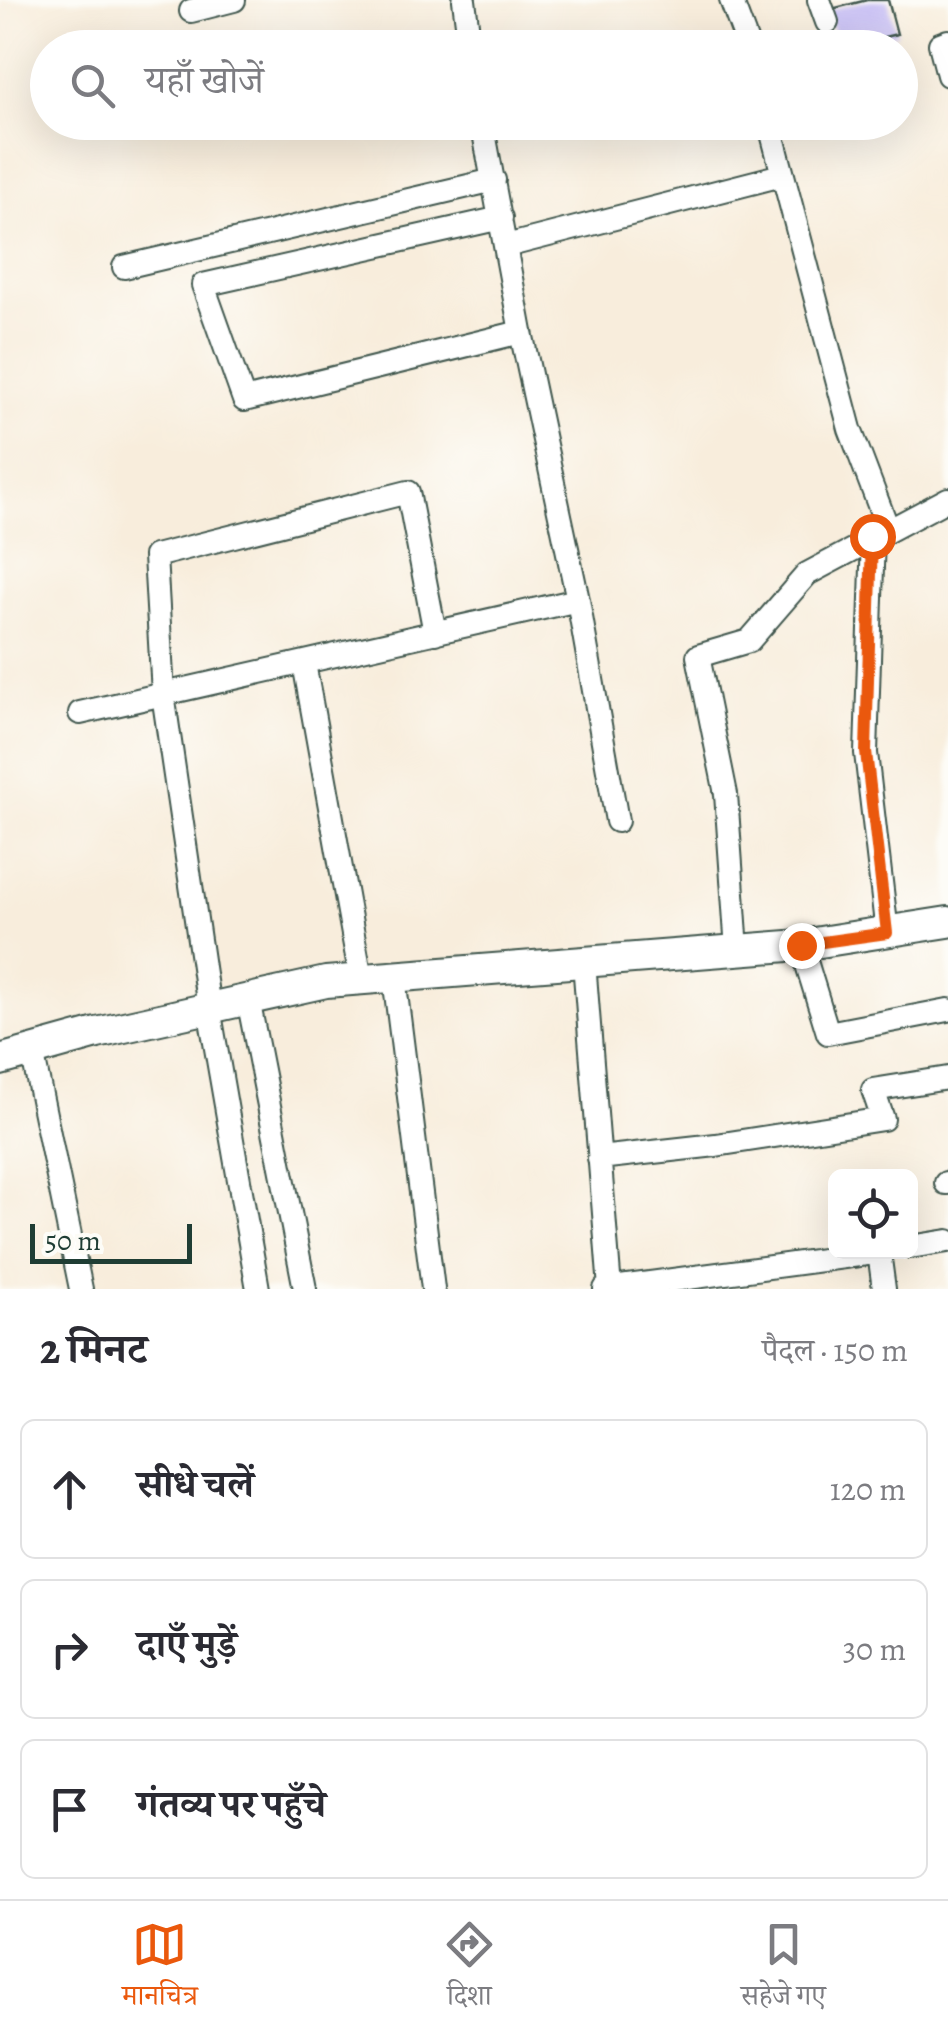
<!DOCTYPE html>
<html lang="hi">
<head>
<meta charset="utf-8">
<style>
  body { margin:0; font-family:Alegreya,"Noto Serif Devanagari",serif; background:#f7f7f7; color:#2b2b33 }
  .controls { position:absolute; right:30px; bottom:30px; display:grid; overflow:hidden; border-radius:15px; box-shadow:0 10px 40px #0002 }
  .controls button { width:90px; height:90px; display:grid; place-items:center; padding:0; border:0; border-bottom:2px solid #e1e1e2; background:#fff; color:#2b2b33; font:50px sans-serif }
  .scale { position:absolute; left:30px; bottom:25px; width:162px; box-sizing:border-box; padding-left:10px; border:5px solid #1f3d34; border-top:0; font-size:28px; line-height:35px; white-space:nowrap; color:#1f3d34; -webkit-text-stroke:8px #fdfcf7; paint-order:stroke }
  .stop { position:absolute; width:30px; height:30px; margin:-22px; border:8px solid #ea580c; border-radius:50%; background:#fff }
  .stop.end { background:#ea580c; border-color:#fff; box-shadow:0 2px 10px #0008 }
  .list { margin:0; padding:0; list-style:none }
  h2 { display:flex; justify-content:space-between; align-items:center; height:130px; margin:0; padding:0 40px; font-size:42px }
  h2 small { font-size:32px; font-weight:400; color:#7c7c81 }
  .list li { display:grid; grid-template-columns:65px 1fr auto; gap:30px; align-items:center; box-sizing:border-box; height:140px; margin:0 20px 20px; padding:0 20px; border:2px solid #e1e1e2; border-radius:15px }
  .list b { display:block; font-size:38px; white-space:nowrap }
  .list em { font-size:32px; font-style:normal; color:#7c7c81 }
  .icon { flex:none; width:55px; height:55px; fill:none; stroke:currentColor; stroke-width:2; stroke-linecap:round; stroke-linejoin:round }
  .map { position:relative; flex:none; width:948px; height:1289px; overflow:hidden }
  .search { position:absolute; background:#fff; box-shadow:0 10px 40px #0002; left:30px; right:30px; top:30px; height:110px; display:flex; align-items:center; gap:25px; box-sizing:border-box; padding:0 35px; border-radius:55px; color:#7c7c81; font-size:38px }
  .sheet { height:610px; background:#fff }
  nav { display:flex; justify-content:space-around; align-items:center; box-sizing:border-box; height:140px; border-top:2px solid #e1e1e2; background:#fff; font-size:28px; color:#7c7c81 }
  nav a { display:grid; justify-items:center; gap:5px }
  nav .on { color:#ea580c }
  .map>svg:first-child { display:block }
  .building { fill:#beb4f4 }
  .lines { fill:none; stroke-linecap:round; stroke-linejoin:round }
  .street-casing { stroke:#40574d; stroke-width:26 }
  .secondary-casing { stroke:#40574d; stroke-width:34 }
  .street { stroke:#fff; stroke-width:22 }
  .secondary { stroke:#fff; stroke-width:30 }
  .route { stroke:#ea580c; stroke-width:12 }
</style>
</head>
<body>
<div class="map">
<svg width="948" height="1289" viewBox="0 0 948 1289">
  <rect width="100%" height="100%" fill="#fdfcf7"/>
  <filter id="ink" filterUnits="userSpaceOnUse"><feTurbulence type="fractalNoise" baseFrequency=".01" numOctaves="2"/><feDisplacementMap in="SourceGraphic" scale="20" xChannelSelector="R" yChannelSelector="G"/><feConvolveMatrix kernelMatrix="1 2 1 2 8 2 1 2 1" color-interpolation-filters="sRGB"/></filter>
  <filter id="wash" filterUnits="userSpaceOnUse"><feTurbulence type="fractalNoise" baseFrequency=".0048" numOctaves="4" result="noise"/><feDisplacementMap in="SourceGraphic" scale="40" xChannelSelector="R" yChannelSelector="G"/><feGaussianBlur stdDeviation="2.25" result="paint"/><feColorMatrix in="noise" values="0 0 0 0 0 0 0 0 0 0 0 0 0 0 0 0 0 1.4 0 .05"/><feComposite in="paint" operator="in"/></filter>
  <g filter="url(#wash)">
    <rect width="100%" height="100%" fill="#f8eddc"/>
    <g id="blocks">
      <path class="building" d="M867,0h21l9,34 -60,14 -9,-38z"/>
    </g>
  </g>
  <g filter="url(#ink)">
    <use href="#blocks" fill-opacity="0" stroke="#40574d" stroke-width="2.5"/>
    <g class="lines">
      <defs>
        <path id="street" d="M464,0l6,48
          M731,0l18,48
          M819,0l8,22
          M191,11l43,-11
          M948,41l-8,3 8,31
          M482,122l39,210 57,268 39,221
          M769,122l81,307 38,100
          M501,218l-298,67 41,115 277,-68
          M506,246l276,-71
          M124,267l370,-87
          M873,536l-7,217 21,180
          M304,663l57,316
          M80,713l498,-113
          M801,945l27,88 120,-23
          M737,950l-11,-156 -28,-138 51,-15 58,-67 141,-75
          M584,962l26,327
          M394,977l39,312
          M248,999l57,290
          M32,1051l49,238
          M599,1158l117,-13 167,-26 -10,-29 75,-12
          M946,1183h2
          M910,1247l38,-6
          M879,1252l5,37
          M258,1289l-49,-281 -46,-314 -8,-138 253,-64 27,141
          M605,1289l277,-37"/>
        <path id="secondary" d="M0,1060l97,-27 229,-51 475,-37 147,-23"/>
      </defs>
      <use href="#street" class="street-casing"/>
      <use href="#secondary" class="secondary-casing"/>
      <use href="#street" class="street"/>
      <use href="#secondary" class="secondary"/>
    </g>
  </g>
  <g class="lines" filter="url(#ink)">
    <path class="route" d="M801,945l86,-12 -21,-181 6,-216"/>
  </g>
</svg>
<div class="controls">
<button><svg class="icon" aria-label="locate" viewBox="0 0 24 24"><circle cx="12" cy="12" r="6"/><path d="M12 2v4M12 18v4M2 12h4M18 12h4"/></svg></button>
</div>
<div class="scale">50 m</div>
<div class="stop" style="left:872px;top:536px"></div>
<div class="stop end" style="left:801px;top:945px"></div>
<div class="search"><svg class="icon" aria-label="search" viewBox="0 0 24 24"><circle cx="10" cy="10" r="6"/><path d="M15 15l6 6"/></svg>यहाँ खोजें</div>
</div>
<section class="sheet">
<h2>2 मिनट<small>पैदल · 150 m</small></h2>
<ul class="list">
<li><svg class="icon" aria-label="ahead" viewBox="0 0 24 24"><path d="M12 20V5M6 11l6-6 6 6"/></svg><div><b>सीधे चलें</b></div><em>120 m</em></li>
<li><svg class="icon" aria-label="right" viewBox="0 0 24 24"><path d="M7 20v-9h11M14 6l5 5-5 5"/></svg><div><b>दाएँ मुड़ें</b></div><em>30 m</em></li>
<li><svg class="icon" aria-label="arrive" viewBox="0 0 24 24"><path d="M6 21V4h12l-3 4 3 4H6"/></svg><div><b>गंतव्य पर पहुँचे</b></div></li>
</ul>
</section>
<nav>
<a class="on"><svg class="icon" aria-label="map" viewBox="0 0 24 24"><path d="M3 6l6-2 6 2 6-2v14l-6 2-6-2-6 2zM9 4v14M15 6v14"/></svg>मानचित्र</a>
<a><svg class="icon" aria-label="directions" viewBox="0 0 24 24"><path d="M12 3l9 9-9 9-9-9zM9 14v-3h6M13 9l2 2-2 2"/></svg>दिशा</a>
<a><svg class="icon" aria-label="saved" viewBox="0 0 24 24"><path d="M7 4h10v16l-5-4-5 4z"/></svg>सहेजे गए</a>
</nav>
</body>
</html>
